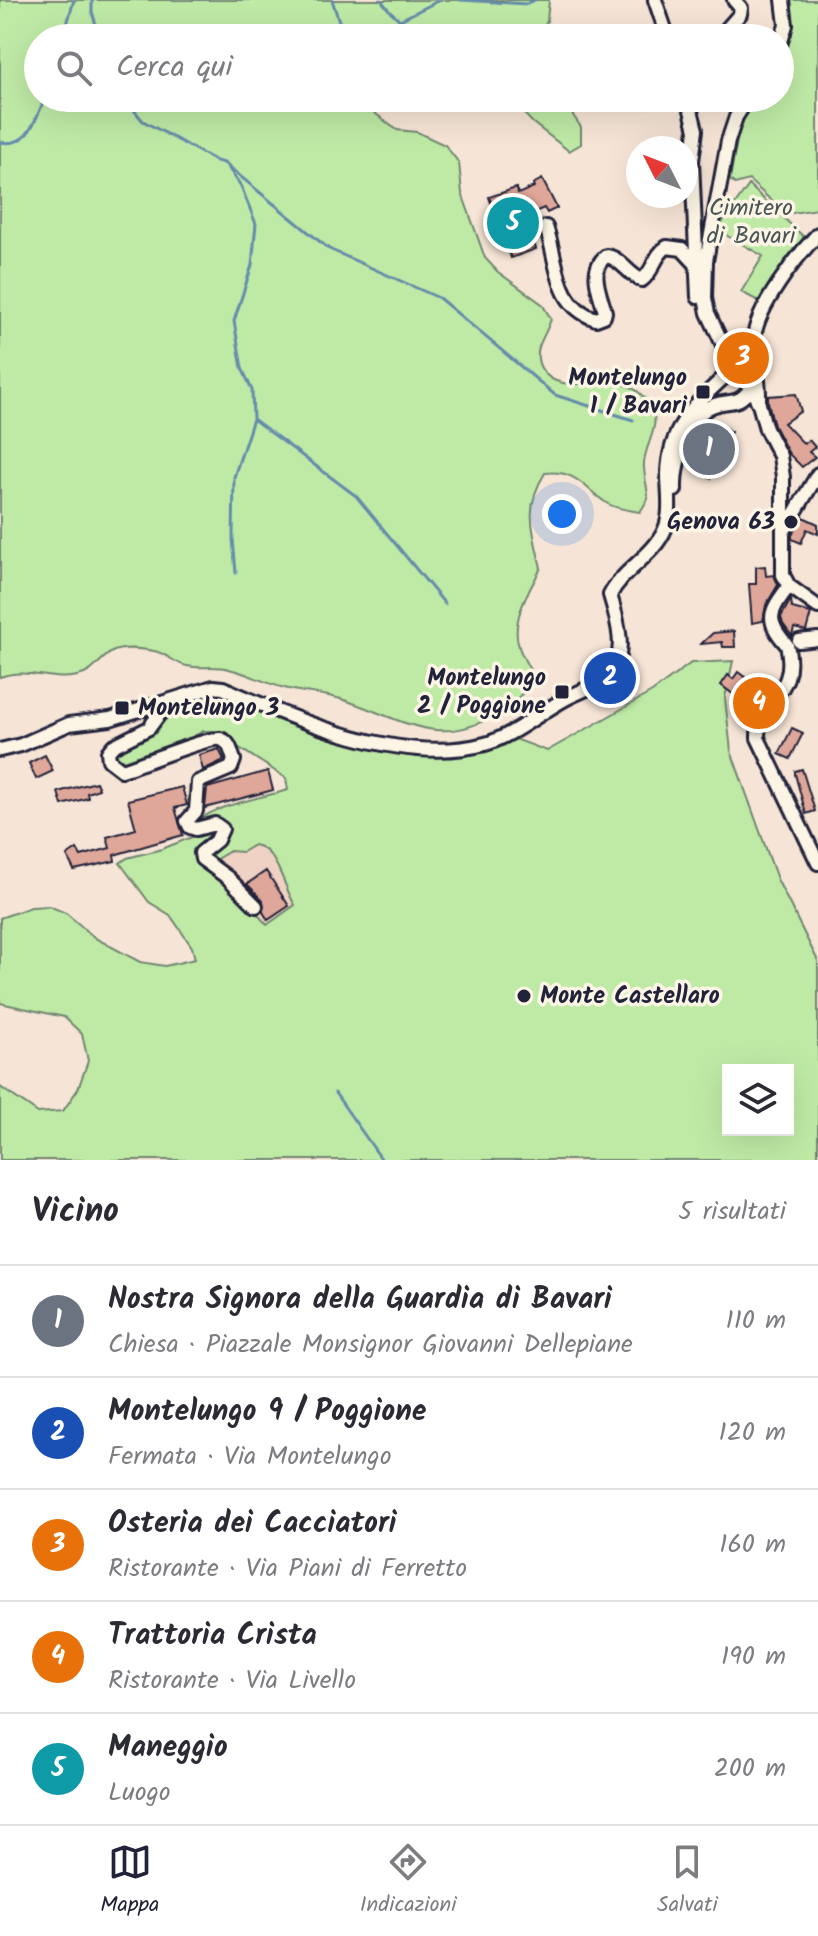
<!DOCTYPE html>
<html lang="it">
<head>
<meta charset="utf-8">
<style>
  body { margin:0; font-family:Kalam,sans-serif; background:#f7f7f7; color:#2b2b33 }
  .controls { position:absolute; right:24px; bottom:24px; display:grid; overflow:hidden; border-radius:0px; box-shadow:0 8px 32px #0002 }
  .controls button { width:72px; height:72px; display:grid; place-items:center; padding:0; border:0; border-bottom:2px solid #e1e1e2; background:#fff; color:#2b2b33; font:40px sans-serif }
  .compass { position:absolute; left:626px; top:136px; width:72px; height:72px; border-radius:50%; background:#fff; box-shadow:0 8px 32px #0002; rotate:312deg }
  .you { position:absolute; left:562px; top:514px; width:28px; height:28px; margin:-20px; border:6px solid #fff; border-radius:50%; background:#1a73e8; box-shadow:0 0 0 12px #1a73e833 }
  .badge { display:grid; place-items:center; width:52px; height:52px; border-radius:50%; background:#22223b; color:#fff; font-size:26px; font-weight:700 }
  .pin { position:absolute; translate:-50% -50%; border:4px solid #fff; box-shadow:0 2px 8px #0006 }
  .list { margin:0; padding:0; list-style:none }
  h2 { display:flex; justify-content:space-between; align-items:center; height:104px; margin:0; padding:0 32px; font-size:34px }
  h2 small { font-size:26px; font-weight:400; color:#7c7c81 }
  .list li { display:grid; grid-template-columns:52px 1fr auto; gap:24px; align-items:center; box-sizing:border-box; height:112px; padding:0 32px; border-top:2px solid #e1e1e2 }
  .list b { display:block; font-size:30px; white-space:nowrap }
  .list p { margin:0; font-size:26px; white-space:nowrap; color:#7c7c81 }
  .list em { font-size:26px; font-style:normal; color:#7c7c81 }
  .icon { flex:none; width:44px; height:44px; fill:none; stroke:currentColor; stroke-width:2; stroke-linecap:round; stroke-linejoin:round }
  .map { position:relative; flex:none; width:818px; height:1160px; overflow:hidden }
  .search { position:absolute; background:#fff; box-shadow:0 8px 32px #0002; left:24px; right:24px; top:24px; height:88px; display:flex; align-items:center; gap:20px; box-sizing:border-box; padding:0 28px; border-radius:44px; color:#7c7c81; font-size:30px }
  .sheet { height:664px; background:#fff }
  nav { display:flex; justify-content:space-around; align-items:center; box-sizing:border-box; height:112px; border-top:2px solid #e1e1e2; background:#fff; font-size:22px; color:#7c7c81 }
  nav a { display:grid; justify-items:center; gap:4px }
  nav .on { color:#22223b }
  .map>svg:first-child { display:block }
  .built { fill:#efd2c4 }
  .green { fill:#bfeaa6; stroke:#708670; stroke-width:2; fill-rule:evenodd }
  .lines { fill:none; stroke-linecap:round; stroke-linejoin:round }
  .stream { stroke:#658caa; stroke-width:3 }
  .building { fill:#dfa799; stroke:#22223b; stroke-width:2 }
  .minor-casing { stroke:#22223b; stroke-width:18 }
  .minor { stroke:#fcf5e5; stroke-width:12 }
  .poi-dot { fill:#22223b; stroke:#fcf5e5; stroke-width:3 }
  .labels { text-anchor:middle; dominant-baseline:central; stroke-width:7; stroke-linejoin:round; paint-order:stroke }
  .park-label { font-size:24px; fill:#495456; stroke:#fcf5e5 }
  .poi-label { font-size:24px; font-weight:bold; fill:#22223b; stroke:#fcf5e5; text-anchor:end }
</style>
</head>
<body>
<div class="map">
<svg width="818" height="1160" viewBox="0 0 818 1160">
  <rect width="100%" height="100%" fill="#f6e5d6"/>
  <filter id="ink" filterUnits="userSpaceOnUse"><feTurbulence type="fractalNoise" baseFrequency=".0125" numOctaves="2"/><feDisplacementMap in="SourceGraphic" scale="16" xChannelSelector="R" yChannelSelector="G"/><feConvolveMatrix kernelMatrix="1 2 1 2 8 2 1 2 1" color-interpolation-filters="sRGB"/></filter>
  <g filter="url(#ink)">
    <path class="built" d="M194,824l23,35 13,-8 12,1 12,-7 11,4 13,20 17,36 -27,20 -52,-52 -24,-38z"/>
    <path class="green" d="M0,0h549l-2,21 -8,17h-501v60h317l42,32 20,2 28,13 14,18 3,30 23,65 13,14 44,32 9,15c-3,10 -9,19 -12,28 -5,18 7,33 24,36 29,6 64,-14 86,21 14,21 -3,37 -5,58 -1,12 4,25 4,37l-8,13c-10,-2 -23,-3 -32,-8 -23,-15 -32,-35 -63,-31 -22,35 -12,58 -4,95 -12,23 -31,52 -22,79 3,10 10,20 14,29 -8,19 -20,27 -37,38 -58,37 -99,2 -155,-15 -20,-6 -41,-6 -60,-12 -18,-5 -34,-14 -52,-18 -13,-4 -28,0 -42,-3 -12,-2 -21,-13 -33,-15 -12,-2 -31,-5 -42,1 -13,7 -18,21 -34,24 -26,6 -50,-9 -78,1z
      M790,0h28v209l-32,5 -37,-34 -14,4 -5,-4c5,-29 8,-57 24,-82h26v-41l12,-22z
      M509,98h52l20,29v17l-12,7 -36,-28z
      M749,185l58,55 -41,65 -25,-13 22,-36 -46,-26z
      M733,661l-8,37 6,53 46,128 41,82v199h-818v-73l38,26 25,-2 15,-22 10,-28 -6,-27 -18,-17 -64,-14v-85l31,-11 18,-1 17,7 29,25 45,24 25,4 30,-7 -3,-12 -22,-32 -21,-13 -29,-39 7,-5 35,-9 50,-20h6v2l-22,23 5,11 30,19 36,41 28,-20c-12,-18 -17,-56 -41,-60l-12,7 -12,-1 -17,10 -5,-4v-6l15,-11 3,-12 -7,-8 -25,4c19,-19 67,-26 94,-34l-2,-12 -73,-47h-9c-17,8 -63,35 -79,32 -6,-1 -6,-4 -9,-9l3,-5 23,-11 54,-42 17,-5c68,27 163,72 238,65 21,-3 40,-11 59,-19l37,14 105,-59 39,-29zM728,1070h60v60h-60z"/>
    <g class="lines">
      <path class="stream" d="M92,0v12l8,26
        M332,0l8,24 9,14
        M381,0c20,28 41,34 76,33l4,5
        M460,0l66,4 9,-4
        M398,21l42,-21
        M63,38l11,-38
        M131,98l2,11 10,12 73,40 8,2 105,86 110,49 116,97 78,25
        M0,142c29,6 35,-22 45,-44
        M229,169l12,17 15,38 -4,41 -18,56 8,47 10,22 1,29 -19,58 -1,62 3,34
        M253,419l103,77 89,108
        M335,1093l47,67"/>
    </g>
    <path class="building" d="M542,179l15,29 -10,5 -3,-5 -19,8 11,33 -25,9 -22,-61 27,-9 2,6 16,-7 -1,-3z
      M796,394l5,17 -17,12 20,21 5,-4 6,7 -6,5 6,5 -13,10 -13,-13 -15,-28 -6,-24v-6z
      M718,422l13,10 -26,36 26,-17 -20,27 -23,-17 5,-18 9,-11 11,-3z
      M803,517l15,7v10l-11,-5 -6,14 -9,-4v-4z
      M765,566l1,10 8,-1 4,10 -12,20 -3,16 -11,2 -3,-39h7v-17z
      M791,599l1,9 19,5 -5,18 -12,-3 -2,8 -9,-12 -2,-7z
      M734,631l1,16h-12l-1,-5 -21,2 12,-11z
      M738,672l8,6 -9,12 17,7 10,-12 6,5 -14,20 -6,18 -5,-2 3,-6 -15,-16 5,-6 -17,-13 7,-10 5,4z
      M792,728l11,5 -13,26 -11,-5z
      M219,749l5,11 -21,10 -4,-15z
      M45,755l8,16 -17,8 -7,-16z
      M802,769l13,42 -9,3 -11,-40v-3z
      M268,771l5,19 -68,18 2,-20z
      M96,782l3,7 -12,4 1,5 -26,7 -4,-13z
      M182,787l5,18 -12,3 8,27 -69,20 1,6 -41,9 -7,-14 10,-7 4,7 29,-8 -3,-11 29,-8 -8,-29z
      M266,871l23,35 -21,14 -5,-8v-12l-16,-16z"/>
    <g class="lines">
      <defs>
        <path id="minor" d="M655,0l13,38
          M719,38l21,-24 1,-6 -7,-8
          M780,45l6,-20 -3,-25
          M688,98l8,32 -4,31 6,136
          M748,98l-12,19 -8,24 -22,120 -1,37 3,15 26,55 17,20 8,16 7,25 14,27 3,21v98l6,11 29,21
          M546,227c13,37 8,78 50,92l8,-3 1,-4c-5,-19 -17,-42 1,-56 14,1 22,19 36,24 12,-9 12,-25 25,-33l15,2 14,15
          M759,400c1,-21 -6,-40 -5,-61 2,-31 43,-83 64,-105
          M675,490c-1,-24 12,-74 37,-84 19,-8 24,2 39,-18
          M784,531l34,-57
          M789,586c-19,26 -25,33 -2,59 13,50 -30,54 -29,93l60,125
          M799,641l19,-2
          M169,701l-20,27 -36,18 -5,6 1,8 13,10c17,-5 86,-33 98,-31 10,2 11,13 14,21l-3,8 -33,14 -2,29 -9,10 3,6 6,2 19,-5 7,5 -5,11 -16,13 1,6 26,19 28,28
          M0,750l21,-5 48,-21 41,-5 103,-32 10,1c75,33 180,78 262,56 26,-7 56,-32 80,-45 13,-7 32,-13 43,-23 21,-19 9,-58 2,-81 13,-26 44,-39 55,-66 7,-16 3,-37 3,-55 1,-51 32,-74 66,-106"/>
      </defs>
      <use href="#minor" class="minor-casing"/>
      <use href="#minor" class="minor"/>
    </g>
  </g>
  <g class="poi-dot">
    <rect x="695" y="384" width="16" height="16" rx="4"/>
    <circle cx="791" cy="522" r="8"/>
    <rect x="554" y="684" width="16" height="16" rx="4"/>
    <rect x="114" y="700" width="16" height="16" rx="4"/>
    <circle cx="524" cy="996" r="8"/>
  </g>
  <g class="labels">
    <g class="park-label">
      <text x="751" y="208">Cimitero<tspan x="751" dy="28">di Bavari</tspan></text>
    </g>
    <g class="poi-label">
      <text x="687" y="378">Montelungo<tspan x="687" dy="28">1 / Bavari</tspan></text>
      <text x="775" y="522">Genova 63</text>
      <text x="546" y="678">Montelungo<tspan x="546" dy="28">2 / Poggione</tspan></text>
      <text x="138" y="708" text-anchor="start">Montelungo 3</text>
      <text x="540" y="996" text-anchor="start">Monte Castellaro</text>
    </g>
  </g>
</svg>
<div class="controls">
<button><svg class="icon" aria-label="layers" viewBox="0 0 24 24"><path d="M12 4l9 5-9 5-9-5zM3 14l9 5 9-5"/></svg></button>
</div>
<svg class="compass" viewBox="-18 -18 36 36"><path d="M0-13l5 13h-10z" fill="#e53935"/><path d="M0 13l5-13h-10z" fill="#7c7c81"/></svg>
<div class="you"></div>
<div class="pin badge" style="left:709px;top:449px;background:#6b7280">1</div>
<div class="pin badge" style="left:610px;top:678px;background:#1a4fb4">2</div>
<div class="pin badge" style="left:743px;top:358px;background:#e8710a">3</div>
<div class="pin badge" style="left:759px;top:703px;background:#e8710a">4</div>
<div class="pin badge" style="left:513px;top:223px;background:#0f9aa8">5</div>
<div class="search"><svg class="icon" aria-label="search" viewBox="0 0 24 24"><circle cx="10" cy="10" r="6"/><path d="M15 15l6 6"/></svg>Cerca qui</div>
</div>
<section class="sheet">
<h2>Vicino<small>5 risultati</small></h2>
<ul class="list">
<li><span class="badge" style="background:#6b7280">1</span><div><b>Nostra Signora della Guardia di Bavari</b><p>Chiesa · Piazzale Monsignor Giovanni Dellepiane</p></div><em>110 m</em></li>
<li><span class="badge" style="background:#1a4fb4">2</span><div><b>Montelungo 9 / Poggione</b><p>Fermata · Via Montelungo</p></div><em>120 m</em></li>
<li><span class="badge" style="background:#e8710a">3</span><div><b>Osteria dei Cacciatori</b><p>Ristorante · Via Piani di Ferretto</p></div><em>160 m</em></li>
<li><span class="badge" style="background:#e8710a">4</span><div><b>Trattoria Crista</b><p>Ristorante · Via Livello</p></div><em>190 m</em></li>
<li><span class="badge" style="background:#0f9aa8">5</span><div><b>Maneggio</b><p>Luogo</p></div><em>200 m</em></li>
</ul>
</section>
<nav>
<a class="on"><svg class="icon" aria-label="map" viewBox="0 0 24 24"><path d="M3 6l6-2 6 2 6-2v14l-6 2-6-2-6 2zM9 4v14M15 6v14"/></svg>Mappa</a>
<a><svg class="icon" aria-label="directions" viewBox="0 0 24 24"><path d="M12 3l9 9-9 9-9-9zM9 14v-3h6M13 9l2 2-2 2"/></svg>Indicazioni</a>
<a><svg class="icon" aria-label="saved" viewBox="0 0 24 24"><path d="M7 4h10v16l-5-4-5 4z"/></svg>Salvati</a>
</nav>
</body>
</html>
